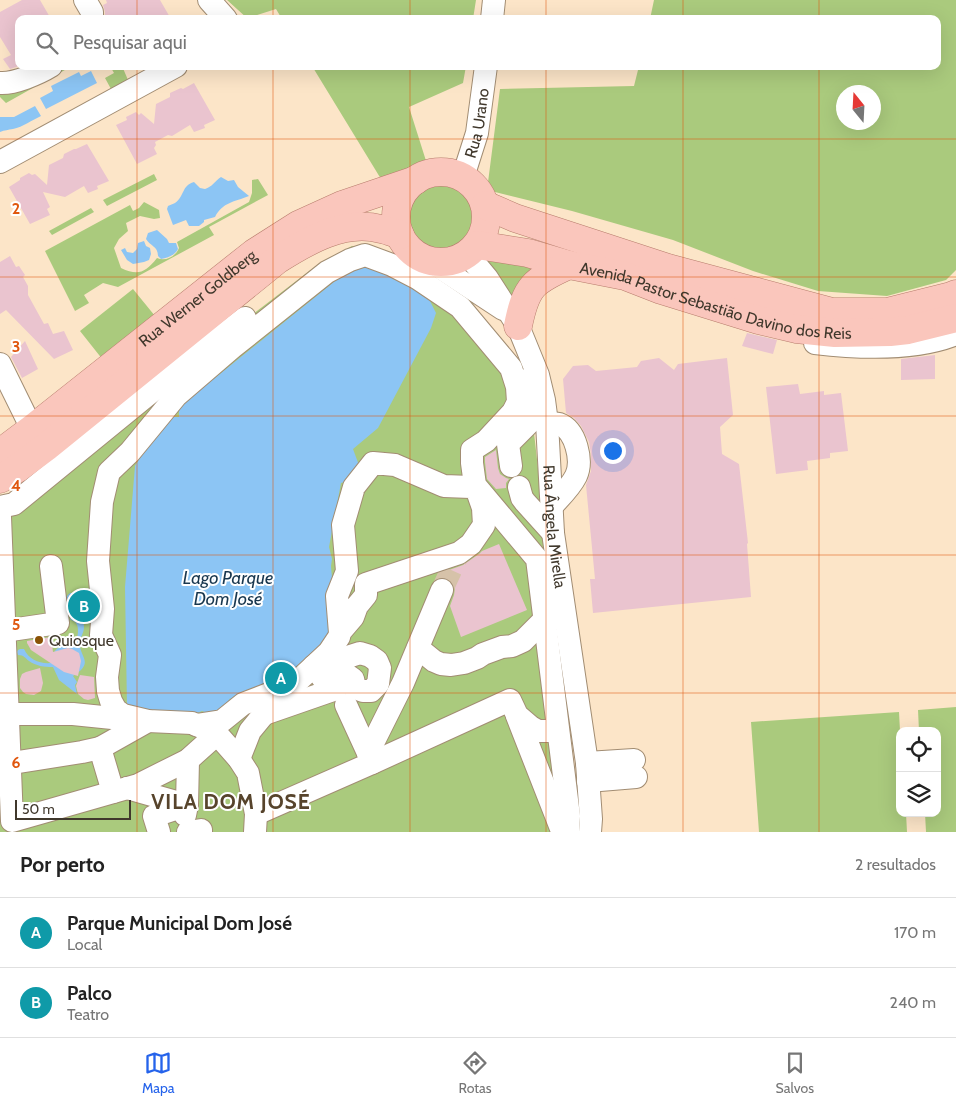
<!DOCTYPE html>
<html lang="pt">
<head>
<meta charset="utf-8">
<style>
  body { margin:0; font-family:Cabin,sans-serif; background:#f2f2f2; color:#222 }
  .controls { position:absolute; right:15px; bottom:15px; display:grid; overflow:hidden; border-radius:10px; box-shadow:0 5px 20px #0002 }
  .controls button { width:45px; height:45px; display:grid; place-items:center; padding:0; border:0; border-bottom:1px solid #e0e0e0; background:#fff; color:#222; font:25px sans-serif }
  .compass { position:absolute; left:836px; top:85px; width:45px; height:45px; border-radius:50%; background:#fff; box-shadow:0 5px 20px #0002; rotate:342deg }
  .scale { position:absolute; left:15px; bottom:12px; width:116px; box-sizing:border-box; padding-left:5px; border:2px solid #40382c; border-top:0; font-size:14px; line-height:18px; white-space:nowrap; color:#40382c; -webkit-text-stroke:4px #fff; paint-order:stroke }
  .you { position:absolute; left:612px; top:450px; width:18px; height:18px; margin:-12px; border:4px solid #fff; border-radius:50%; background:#1a73e8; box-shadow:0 0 0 8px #1a73e833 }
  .badge { display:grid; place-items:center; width:32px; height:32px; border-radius:50%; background:#2563eb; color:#fff; font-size:16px; font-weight:700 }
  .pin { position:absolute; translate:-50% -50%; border:2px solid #fff; box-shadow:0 1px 5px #0006 }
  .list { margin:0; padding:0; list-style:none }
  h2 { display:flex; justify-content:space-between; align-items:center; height:65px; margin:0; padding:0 20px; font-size:21px }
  h2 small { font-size:16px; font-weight:400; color:#767676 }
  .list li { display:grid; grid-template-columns:32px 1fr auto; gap:15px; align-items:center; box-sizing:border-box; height:70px; padding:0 20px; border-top:1px solid #e0e0e0 }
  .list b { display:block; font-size:19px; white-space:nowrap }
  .list p { margin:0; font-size:16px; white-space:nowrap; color:#767676 }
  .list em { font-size:16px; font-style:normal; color:#767676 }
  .icon { flex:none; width:28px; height:28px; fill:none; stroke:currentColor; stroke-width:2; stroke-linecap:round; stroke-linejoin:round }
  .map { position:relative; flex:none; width:956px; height:832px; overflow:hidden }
  .search { position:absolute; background:#fff; box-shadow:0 5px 20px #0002; left:15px; right:15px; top:15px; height:55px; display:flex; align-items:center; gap:12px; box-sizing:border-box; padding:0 18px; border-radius:10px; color:#767676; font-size:19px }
  .sheet { height:205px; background:#fff }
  nav { display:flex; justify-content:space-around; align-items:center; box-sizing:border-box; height:70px; border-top:1px solid #e0e0e0; background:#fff; font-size:14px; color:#767676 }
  nav a { display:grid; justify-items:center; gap:2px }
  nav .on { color:#2563eb }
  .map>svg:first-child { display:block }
  .green { fill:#aaca7d; fill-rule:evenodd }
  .water { fill:#8cc5f4 }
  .building { fill:#eac4cf }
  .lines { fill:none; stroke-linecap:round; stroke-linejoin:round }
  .minor-tunnel { stroke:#d6c2a9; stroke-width:22; stroke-dasharray:22 11; stroke-linecap:butt }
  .minor-casing { stroke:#a28d73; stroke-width:24 }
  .major-casing { stroke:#b77c6c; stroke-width:29 }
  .minor { stroke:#fff; stroke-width:22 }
  .major { stroke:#fac6bc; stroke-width:28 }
  .grid { fill:none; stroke:#e0570e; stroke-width:1; stroke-opacity:0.55 }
  .poi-dot { fill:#8a5206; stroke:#fff; stroke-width:2 }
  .labels { text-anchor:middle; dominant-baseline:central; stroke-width:4; stroke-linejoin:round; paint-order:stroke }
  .street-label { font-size:16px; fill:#40382c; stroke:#fff }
  .poi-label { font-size:16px; fill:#40382c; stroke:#fff; text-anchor:start }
  .water-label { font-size:18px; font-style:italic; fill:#18374f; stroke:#fff }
  .district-label { font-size:21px; font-weight:bold; letter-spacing:1px; fill:#57442c; stroke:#fff }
  .grid-label { font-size:16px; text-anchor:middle; font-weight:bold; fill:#e0570e; stroke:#fff; stroke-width:4; stroke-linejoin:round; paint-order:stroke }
</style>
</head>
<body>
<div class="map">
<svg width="956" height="832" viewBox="0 0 956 832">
  <rect width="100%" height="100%" fill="#fce5c8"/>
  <path class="green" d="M227,0h249l-3,19h-191l-6,-10 -22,7v3h-6z
    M654,0h302v270l-10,10 -59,16 -69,-5 -65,-20 -80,-31 -101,-29 -85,-21 13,-101 134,-3 5,-20h298v-47h-287zM844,92h30v30h-30z
    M56,66h16l-66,37 -6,-6v-5z
    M110,66h12l6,14 -17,9 -6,-11 9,-5z
    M312,66h154l-3,17 -54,24 18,57 -46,15z
    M154,174l3,6 -50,26 -4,-6z
    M258,179l10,16 -59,32 5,8 -96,52 -15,-4 -19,12 5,8 -14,8 -30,-60 85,-46 3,6 6,-3 5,-6 15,8 1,8 -6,1 -14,-3 -14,7 2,8 -9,8 -5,9 7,20c17,8 24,5 36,-10 9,4 19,-2 22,-10l-2,-6 72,-40 3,-9v-13z
    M407 217a34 34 0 1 1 68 0a34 34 0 1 1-68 0Z
    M91,208l3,4 -42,23 -3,-4z
    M352,246l27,3 90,50 55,70 9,55 8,71 37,337h-578v-324l321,-246z
    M486,261h22l32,4 -26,41z
    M133,289l22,27 -52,44 -23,-29z
    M956,707v125h-30l-1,-19h12v-82h-18l-1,-21z
    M899,712l1,19v82h6l1,19h-148l-8,-110z"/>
  <path class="water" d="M91,71l6,12 -51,26 -6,-11 13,-7 -2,-5 28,-14 2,4z
    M35,106l6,10c-9,4 -18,11 -28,13 -5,1 -8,1 -13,3v-15h14z
    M221,177l7,4 6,-1 4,7 11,9c-15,6 -26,6 -34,21l-11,3v2l-5,4h-10l-3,-6 -13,5 -6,-16 1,-3c2,-1 5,-2 7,-3 10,-7 6,-17 19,-21l6,6 5,1c7,-2 10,-8 16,-12z
    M157,230l10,9 2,4h7l2,6c-3,6 -10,9 -17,10l-3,-3c0,-10 -8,-10 -12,-17l2,-6z
    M144,241l2,5 4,2 1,6 -2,6 -5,2 -11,2 -6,-4 -6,-10 4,-2 2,4 6,1 4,-4 1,-6z
    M361,266h10l56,29 9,18 -5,15 -53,100 -25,21 10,27 -22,7 -12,64 3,12 -1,7 5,60 -30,42 -58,28 -19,3 1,1 -8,19 -20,-8 -11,5 -38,-2 -26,-7 -2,-120 10,-121 15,-25 17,-24h12v-10l161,-130z
    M70,593h4c3,8 10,26 10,34 0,6 -4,10 -4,15 -2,15 16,20 -7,34l4,6 -2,3 2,9 -18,-14 -6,-13c-9,0 -17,-1 -24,-6 -4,-3 -5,-6 -11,-6l-1,-3 1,-2 2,-1h4c5,11 16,15 27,14 1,-4 1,-8 4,-12 5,-7 12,-4 18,-7 5,-3 6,-15 4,-19 -1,-3 -3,-4 -6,-5 -3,-10 -10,-20 -1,-27z"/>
  <path class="building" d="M22,0h18l11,19h-32v47l-9,3 -7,-10 8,-4 -11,-18v-25z
    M106,0h54l11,19h-66v-7l-2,-7 4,-2z
    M194,83l21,37 -11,5 1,3 -11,4 -4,-7 -18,11 -4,-1 -13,7 1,3 -2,3 3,6 -20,10 -21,-39 11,-5 -1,-3 10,-5 3,3 2,-2 13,11 2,-20 14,-7v-4l11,-5 2,1z
    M87,144l22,37 -12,5 1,3 -10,4 -4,-7 -19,11 -22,-5 7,15 -3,2 3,6 -20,9 -21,-37 11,-7v-2l9,-5 3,2 3,-1 12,11 2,-20 14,-7 1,-4 10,-5h2z
    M10,256l6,11 3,-1 6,9 -2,2 5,9v9l16,29 4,-1 5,11 11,-3 9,19 -19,9 -48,-49 -6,4v-52z
    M747,333l30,7 -4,14 -31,-8z
    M25,341l13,28 -16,9 -11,-21z
    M935,355v24l-34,1v-21z
    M659,358l15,12 4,-6 49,-6 6,57 -13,12 2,27 17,10 9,79 -1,1 4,53 -158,16 -3,-34h5l-9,-94 5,-14v-17l-2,-12 -8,-16 -7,-8 -8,-5 -3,-34 10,-13 15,-1 8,6 41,-4 4,-6z
    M798,384l2,10 24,-3v4l17,-2 7,58 -18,2v5l-23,3 1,9 -32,4 -10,-87z
    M496,450l2,18 2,6 6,4 3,1 -3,4v5l-10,1 -9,-10 -2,-17v-5z
    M499,544l28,66 -66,27 -11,-31 4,-11 1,-7 -3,-6 -5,-4 -8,-1 -1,-3 25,-9 16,-11 3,-3z
    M51,637l2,15 15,-4 4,1 7,4 2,8 -3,15 -14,-4 -33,-22 -4,-7v-2z
    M40,668l3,15 -2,8 -7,4 -8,-1 -3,-2 -3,-4v-9l2,-5 4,-2z
    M80,675l14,2 1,21 -7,2 -4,-1 -6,-5 -2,-8z"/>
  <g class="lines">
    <path class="minor-tunnel" d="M442,590l17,-37"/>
    <defs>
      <g id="minor">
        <path d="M85,0l7,12v7"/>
        <path d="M209,0l17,19"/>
        <path d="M492,19l2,-19"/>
        <path d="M0,83c14,1 38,-9 51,-17"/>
        <path d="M0,162l176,-96"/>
        <path id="s1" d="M463,177l14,-44 9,-67"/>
        <path id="s2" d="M467,254l20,24 31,48 20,49 6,25 3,23 6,110 34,230 4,56 -1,13"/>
        <path d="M427,259l76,50"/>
        <path d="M815,343c43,5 100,8 141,-9"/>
        <path d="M0,364l32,65"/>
        <path d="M547,423c4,0 9,0 12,1 17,6 24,37 17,52 -6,12 -16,21 -25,31"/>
        <path d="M511,466l-3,-22 23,-23 1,-6 -6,-35"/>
        <path d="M519,487l3,11 3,4 28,31"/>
        <path d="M0,507l14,-3 169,-138 62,-48"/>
        <path d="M0,517l12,304 126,-36 50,-25 29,-26"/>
        <path d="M4,631l54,-8 -7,-57"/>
        <path d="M418,648l16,13 7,3 10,1 13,-2 13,-5 6,-4 19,-7 10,-1 11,-5 22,-22"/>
        <path d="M318,663l17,-2 25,-8 10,3 7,5 3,7 -2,16 -7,7h-8l-8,-3 -2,-9 -10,-7 -8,-11"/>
        <path d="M346,705l22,48"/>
        <path d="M7,714h66l59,6"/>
        <path d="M264,714l72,-25 -10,-6 -12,-17"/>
        <path d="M517,716l45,115"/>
        <path d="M196,725l26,-4 21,-17 31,-12 25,-12 30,-28 10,-15 1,-4 -3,-37 10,-25 -4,-46 11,-38 19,-24 22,2 49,21 27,1 4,-2 8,23 1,17 -13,19 -12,9 -93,31v11l-9,11 -4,11 -12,14"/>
        <path d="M100,748l48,-27"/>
        <path d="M239,759l11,-28 14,-17 6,-13"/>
        <path d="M372,763l138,-63 7,15 14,12 7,4h19"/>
        <path d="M587,763l47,-3"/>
        <path d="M0,765l82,-13 18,-4 13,44"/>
        <path d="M588,781l48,-4"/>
        <path d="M127,788l60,17"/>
        <path d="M256,814l116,-51 -4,-10 35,-70 39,-93"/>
        <path d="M185,815l2,-10 1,-45"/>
        <path d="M159,832l-5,-16 33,-11"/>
        <path d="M188,832l13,-2v2"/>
        <path d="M255,832l1,-18 -8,-41 -9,-14 -22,-25 -25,-11 -44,-2 -25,-6 -7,-5 -5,-9 -3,-10 -1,-14 3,-22 -9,-20 2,-26 -5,-48 4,-59 7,-30 21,-20 46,-56 57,-49 94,-75 23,-12 15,-5 27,10 25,13 43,29 51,61 6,19 1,15 -5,10 -27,29 -14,9v13l3,22 62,74 32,257 -1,16"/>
      </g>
      <g id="major">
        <circle cx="441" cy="217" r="45"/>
        <path d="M485,205l30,13 153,50 164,44h55l64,-16 5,-2"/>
        <path id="s3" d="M477,245l51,8 41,12 56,11 36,14 97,30 38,9 39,4 55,-1 18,-2 48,-12"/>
        <path d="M518,326c8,-40 15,-45 51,-61"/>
        <path id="s4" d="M0,453l32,-24 222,-176 44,-28 44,-20 74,-25"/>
        <path d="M0,479l18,-11 28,-21 231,-187c30,-19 67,-41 104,-31 6,1 13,4 19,6"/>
      </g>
    </defs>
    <use href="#minor" class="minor-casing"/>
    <use href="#major" class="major-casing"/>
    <use href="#minor" class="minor"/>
    <use href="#major" class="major"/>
  </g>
  <path class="grid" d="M137,0v19M273,0v19M410,0v19M546,0v19M683,0v19M819,0v19M137,66v766M273,66v766M410,66v766M546,66v766M683,66v766M819,66v766M0,139h956M0,277h956M0,416h956M0,555h956M0,693h956"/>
  <circle class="poi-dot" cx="39" cy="640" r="5"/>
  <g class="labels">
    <g class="street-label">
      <text stroke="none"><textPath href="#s1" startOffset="56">Rua Urano</textPath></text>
      <text stroke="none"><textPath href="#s4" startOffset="251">Rua Werner Goldberg</textPath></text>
      <text stroke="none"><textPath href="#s3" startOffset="246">Avenida Pastor Sebastião Davino dos Reis</textPath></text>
      <text stroke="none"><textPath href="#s2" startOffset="294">Rua Ângela Mirella</textPath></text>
    </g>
    <g class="poi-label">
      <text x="49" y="640">Quiosque</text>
    </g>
    <g class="water-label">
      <text x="228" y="578">Lago Parque<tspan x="228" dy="21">Dom José</tspan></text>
    </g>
    <g class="district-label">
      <text x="231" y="801">VILA DOM JOSÉ</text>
    </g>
  </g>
  <g class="grid-label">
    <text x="16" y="214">2</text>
    <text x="16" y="352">3</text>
    <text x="16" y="491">4</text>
    <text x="16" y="630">5</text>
    <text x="16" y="768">6</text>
  </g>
</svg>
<div class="controls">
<button><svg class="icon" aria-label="locate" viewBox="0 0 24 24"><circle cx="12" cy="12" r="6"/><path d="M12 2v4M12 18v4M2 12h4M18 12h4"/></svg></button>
<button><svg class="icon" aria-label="layers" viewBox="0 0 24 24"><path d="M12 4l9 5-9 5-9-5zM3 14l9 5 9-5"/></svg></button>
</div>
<svg class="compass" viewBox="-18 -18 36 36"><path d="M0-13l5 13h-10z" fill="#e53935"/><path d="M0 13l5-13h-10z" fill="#767676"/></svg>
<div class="scale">50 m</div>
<div class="you"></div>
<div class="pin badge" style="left:281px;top:678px;background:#0f9aa8">A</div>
<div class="pin badge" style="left:84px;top:606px;background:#0f9aa8">B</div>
<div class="search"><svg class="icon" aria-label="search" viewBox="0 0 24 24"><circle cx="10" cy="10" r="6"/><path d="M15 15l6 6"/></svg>Pesquisar aqui</div>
</div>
<section class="sheet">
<h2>Por perto<small>2 resultados</small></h2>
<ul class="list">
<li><span class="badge" style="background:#0f9aa8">A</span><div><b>Parque Municipal Dom José</b><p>Local</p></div><em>170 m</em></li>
<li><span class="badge" style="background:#0f9aa8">B</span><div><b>Palco</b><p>Teatro</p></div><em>240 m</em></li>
</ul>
</section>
<nav>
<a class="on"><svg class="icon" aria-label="map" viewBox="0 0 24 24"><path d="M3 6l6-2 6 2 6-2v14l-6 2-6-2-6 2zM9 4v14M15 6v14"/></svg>Mapa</a>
<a><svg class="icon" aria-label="directions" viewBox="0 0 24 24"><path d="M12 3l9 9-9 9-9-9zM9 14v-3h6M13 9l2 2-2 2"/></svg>Rotas</a>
<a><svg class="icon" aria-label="saved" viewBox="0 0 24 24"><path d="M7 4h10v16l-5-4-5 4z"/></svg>Salvos</a>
</nav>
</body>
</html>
